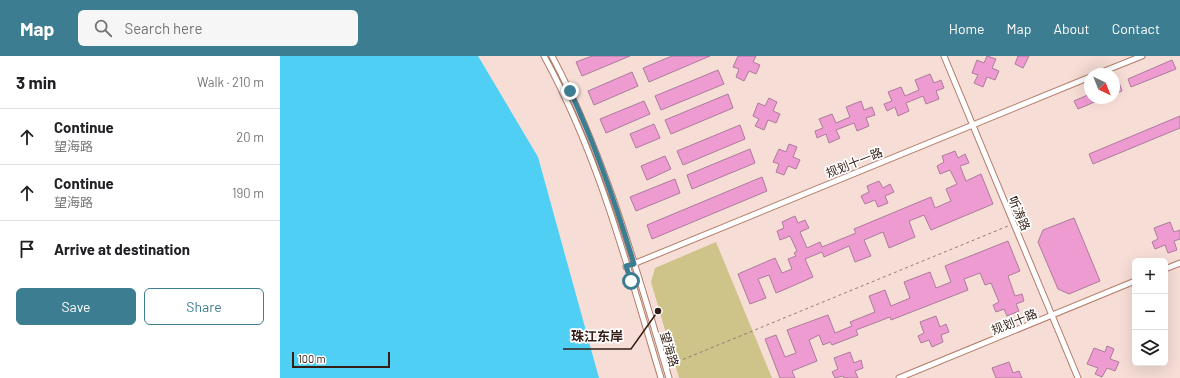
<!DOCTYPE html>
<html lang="en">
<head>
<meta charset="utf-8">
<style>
  body { margin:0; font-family:Barlow,"Noto Sans SC",sans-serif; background:#f6f6f6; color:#202124 }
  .controls { position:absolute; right:12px; bottom:12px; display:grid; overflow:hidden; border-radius:6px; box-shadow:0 4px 16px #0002 }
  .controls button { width:36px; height:36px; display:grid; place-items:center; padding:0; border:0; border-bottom:1px solid #e0e0e0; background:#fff; color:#202124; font:20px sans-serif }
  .compass { position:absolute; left:804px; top:12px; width:36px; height:36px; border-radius:50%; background:#fff; box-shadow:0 4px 16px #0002; rotate:137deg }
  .scale { position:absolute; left:12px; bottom:10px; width:98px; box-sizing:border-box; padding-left:4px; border:2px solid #341e16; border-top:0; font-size:11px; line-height:14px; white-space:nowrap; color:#341e16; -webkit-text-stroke:3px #fff; paint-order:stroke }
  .stop { position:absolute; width:12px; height:12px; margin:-9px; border:3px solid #3d7d91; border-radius:50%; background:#fff }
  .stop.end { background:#3d7d91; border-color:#fff; box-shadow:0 1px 4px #0008 }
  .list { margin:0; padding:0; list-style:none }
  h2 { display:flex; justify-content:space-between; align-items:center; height:52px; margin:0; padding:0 16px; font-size:17px }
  h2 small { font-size:13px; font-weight:400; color:#757577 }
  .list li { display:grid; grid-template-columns:26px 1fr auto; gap:12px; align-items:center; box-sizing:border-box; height:56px; padding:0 16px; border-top:1px solid #e0e0e0 }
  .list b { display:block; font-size:15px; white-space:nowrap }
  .list p { margin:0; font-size:13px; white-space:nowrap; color:#757577 }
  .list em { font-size:13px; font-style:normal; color:#757577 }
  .actions { display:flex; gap:8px; padding:12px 16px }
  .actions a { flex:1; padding:9px 0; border:1px solid #3d7d91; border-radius:6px; text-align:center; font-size:14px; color:#3d7d91 }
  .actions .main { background:#3d7d91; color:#fff }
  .icon { flex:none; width:22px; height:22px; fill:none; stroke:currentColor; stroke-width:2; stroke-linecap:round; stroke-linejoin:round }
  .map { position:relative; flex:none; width:900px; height:322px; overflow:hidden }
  header { display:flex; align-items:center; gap:24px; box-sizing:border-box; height:56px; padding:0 20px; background:#3d7d91; color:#fff }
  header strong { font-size:19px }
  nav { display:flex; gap:22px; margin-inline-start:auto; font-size:14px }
  .search { width:280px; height:36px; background:#f6f6f6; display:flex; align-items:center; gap:10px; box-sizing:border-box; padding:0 14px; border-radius:6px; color:#757577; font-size:15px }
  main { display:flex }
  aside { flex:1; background:#fff }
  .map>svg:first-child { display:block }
  .green { fill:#cec489 }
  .water { fill:#4ecff3 }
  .building { fill:#ee9bd2; stroke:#ad7b9b }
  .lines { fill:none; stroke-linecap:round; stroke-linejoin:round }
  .street-casing { stroke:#b47c69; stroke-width:7 }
  .path { stroke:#927a72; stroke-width:1; stroke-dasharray:3 3; stroke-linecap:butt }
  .street { stroke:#fff; stroke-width:5 }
  .route { stroke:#3d7d91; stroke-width:5 }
  .labels { text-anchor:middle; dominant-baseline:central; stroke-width:3.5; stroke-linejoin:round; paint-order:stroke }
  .street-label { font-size:12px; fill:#341e16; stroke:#fff }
  .leader { fill:none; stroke:#341e16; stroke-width:1.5 }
  .callout-dot { fill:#341e16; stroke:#fff; stroke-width:1.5 }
  .callout-label { font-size:13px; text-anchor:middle; font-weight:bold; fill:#341e16; stroke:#fff; stroke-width:3.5; stroke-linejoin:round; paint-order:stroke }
</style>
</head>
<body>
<header>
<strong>Map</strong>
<div class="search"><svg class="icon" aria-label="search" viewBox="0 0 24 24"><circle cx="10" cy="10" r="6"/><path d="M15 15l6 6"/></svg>Search here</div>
<nav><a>Home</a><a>Map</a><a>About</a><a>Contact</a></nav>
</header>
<main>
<aside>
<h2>3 min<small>Walk · 210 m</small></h2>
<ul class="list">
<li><svg class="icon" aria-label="ahead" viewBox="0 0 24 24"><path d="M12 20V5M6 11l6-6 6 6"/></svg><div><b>Continue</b><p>望海路</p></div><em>20 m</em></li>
<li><svg class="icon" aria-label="ahead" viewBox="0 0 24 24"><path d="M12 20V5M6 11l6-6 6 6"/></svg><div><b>Continue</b><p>望海路</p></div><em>190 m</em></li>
<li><svg class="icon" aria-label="arrive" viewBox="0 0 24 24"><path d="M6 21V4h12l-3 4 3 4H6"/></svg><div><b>Arrive at destination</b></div></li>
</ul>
<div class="actions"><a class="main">Save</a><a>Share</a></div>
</aside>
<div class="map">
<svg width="900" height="322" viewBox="0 0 900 322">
  <rect width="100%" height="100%" fill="#f6ddd5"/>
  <path class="green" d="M436,186l56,136h-93l-28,-96 4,-14z"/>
  <path class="water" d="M0,0h198l60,101 61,221h-319z"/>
  <path class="building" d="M312,0h38l-48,20 -6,-14z
    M392,0h38l-61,26 -6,-14z
    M458,0h18l-3,6 7,3 -4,9 -7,-3 -5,10 -8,-4 3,-8 -6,-2z
    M707,0l9,3 -4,9 7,3 -4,9 -8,-3 -4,10 -9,-4 4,-8 -6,-2 5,-13 7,3z
    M738,0h11l-6,12 -8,-4z
    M892,4l4,9 -45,18 -3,-8z
    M438,14l6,14 -63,26 -6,-14z
    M352,16l6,14 -44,19 -6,-14z
    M650,18l4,9 7,-3 3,8 -8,3 3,8 -13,5 -3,-8 -17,7 3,8 -11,5 -3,-9 -8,4 -3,-7 8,-3 -4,-9 13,-5 4,9 14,-6 -4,-10z
    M839,26l3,9 -8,3v-10z
    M448,38l5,14 -62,26 -6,-14z
    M810,38v4h14l-26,11 -4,-8z
    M489,42l8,4 -4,9 7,3 -4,9 -8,-3 -4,10 -9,-4 4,-7 -6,-3 5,-13 7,3z
    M364,45l6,13 -44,19 -6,-14z
    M581,45l3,9 8,-3 3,8 -9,3 3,8 -12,5 -3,-8 -18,7 4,8 -11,5 -3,-9 -9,4 -2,-7 8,-3 -4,-9 13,-5 4,9 14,-6 -4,-10z
    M900,60v12l-87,36 -4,-10z
    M374,68l6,14 -24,10 -6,-14z
    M460,69l5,14 -62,26 -6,-14z
    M509,88l8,3 -4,10 7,3 -4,9 -8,-3 -4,9 -8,-3 3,-8 -6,-2 6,-13 7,3z
    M470,93l5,14 -63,26 -5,-14z
    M675,95l3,7 7,-4 4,9 -9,3 6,15 15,-7 12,30 -62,26 -7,-15 -15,6 6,16 -26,11 -6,-16 -19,8 7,16 -16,6 -6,-16 -25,11 -2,-5 -17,7 8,18 -25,11 -12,5 -7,-18 -11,4 8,19 -16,6 -12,-30 37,-16 7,15 10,-4 -4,-10 8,-3 -2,-3 3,-2 -7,-15 -10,4 -3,-9 7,-3 -2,-6 13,-6 3,7 7,-3 4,8 -9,4 7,16 13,-6 2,5 34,-14 -2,-4 77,-32 4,11 16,-7 -5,-12 11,-5 -7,-14 -10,4 -3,-8 7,-4 -2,-6z
    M385,100l6,13 -24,11 -6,-14z
    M482,121l5,14 -115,48 -5,-14z
    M395,123l5,14 -44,18 -6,-14z
    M599,125l4,7 7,-4 4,8 -9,4 3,7 -10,4 -3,-7 -10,4 -4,-8 8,-4 -2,-6z
    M794,162l26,63 -31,13 -11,-5 -20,-47 5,-12z
    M890,166l4,10 6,-2v9l-6,2 3,9 -9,3 -3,-8 -10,4 -3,-7 6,-3 -4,-11z
    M728,185l12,30 -12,5 7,20 7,-2 2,7 -8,3 3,7 -12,5 -3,-7 -8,3 -3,-7 6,-3 -8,-19 -6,2 -5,-12 -16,6 4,11 -77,30 -1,-3 -34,13 2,5 -26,10 -2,-3 -7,3 -4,-10 -10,5 8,21 -25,10 3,7h-15l-15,-39 11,-4 9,22 11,-4 -9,-23 41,-15 7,18 17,-7 -2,-4 25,-10 -6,-16 16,-6 6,16 19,-8 -6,-16 26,-10 6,16 15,-6 -6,-16z
    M656,260l4,11 6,-3 3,8 -8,3 2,7 -11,5 -3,-7 -8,3 -3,-7 6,-3 -4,-11z
    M827,290l7,3 -4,10 9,3 -4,9 -8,-3 -5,9 -7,-3 3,-6 -11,-4 7,-16 11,4z
    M570,296l4,11 7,-3 2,8 -8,3 3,7h-14l-1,-2 -8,2 -3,-6 6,-3 -4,-11z
    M729,306l4,11 6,-2 3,7h-26l-4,-10z"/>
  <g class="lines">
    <defs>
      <path id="street" d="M264,0c55,100 84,213 117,322
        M272,0c54,102 84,212 117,322
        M664,0l134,322
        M817,18l45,-18
        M346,211l464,-190
        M885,213l15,-6
        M619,322l236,-97"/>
    </defs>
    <use href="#street" class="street-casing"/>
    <path class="path" d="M392,308l336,-138"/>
    <use href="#street" class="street"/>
  </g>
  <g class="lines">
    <path class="route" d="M290,35c26,56 46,113 64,173l-8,2 5,15"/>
  </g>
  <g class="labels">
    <g class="street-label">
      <text transform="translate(574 106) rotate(-22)">规划十一路</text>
      <text transform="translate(740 157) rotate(67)">听涛路</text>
      <text transform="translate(734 265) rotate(-22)">规划十路</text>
      <text transform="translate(390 293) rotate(73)">望海路</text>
    </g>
  </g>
  <path class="leader" d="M378 255L351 293H283"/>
  <circle class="callout-dot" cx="378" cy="255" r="4"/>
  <g class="callout-label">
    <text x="317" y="285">珠江东岸</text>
  </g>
</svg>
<div class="controls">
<button>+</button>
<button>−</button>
<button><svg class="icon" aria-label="layers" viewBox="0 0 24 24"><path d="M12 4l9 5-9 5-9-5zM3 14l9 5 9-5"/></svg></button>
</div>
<svg class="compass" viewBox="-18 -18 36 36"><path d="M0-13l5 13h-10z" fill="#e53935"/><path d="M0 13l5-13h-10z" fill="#757577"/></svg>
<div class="scale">100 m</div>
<div class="stop" style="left:351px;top:225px"></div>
<div class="stop end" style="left:290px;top:35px"></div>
</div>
</main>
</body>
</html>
